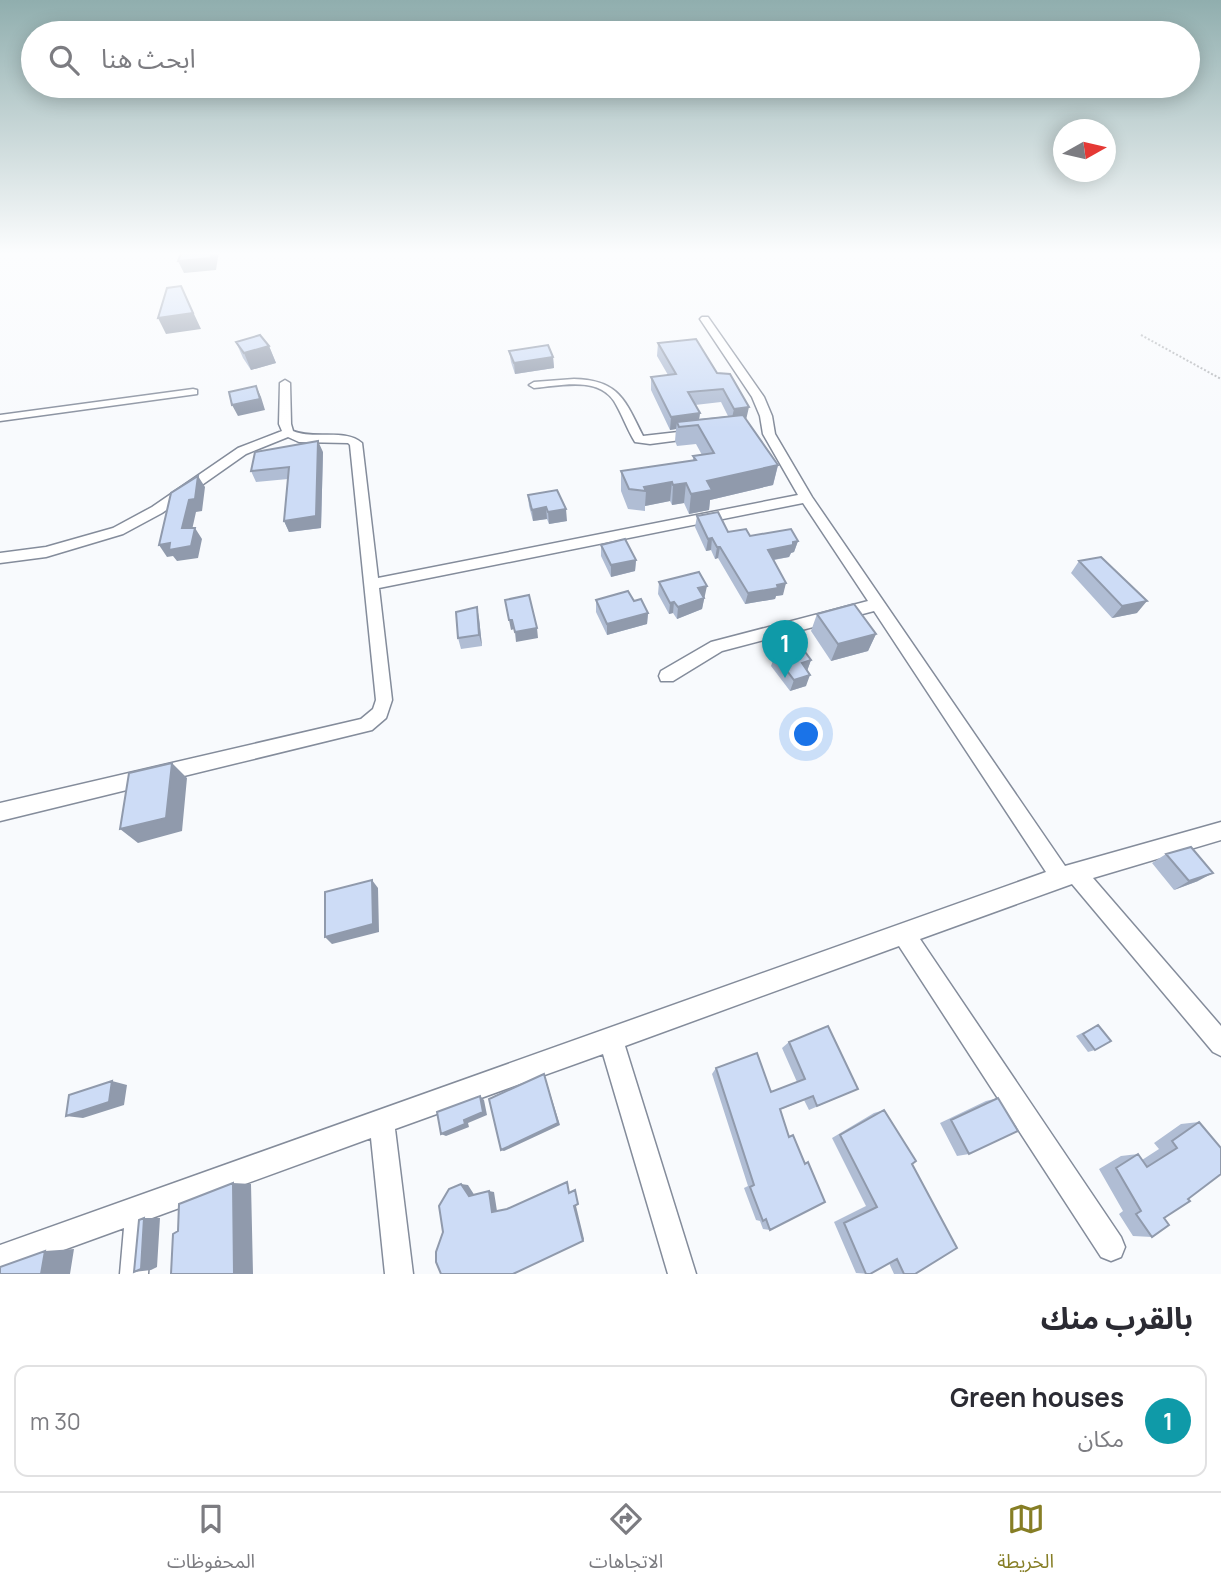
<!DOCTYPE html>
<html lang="ar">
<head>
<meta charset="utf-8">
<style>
  body { margin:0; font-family:Manrope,"Noto Sans Arabic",sans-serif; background:#f2f2f3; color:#2b2b33; direction:rtl }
  .compass { position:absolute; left:1053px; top:119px; width:63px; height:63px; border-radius:50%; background:#fff; box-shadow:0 4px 18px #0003; rotate:82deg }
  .you { position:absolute; left:807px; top:735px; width:24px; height:24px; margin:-18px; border:5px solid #fff; border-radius:50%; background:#1a73e8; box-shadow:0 0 0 10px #1a73e833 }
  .badge { display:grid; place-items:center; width:46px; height:46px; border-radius:50%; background:#867e25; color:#fff; font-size:23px; font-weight:700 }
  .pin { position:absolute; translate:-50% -58px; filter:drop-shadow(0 2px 4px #0008) }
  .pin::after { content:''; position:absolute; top:37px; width:24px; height:21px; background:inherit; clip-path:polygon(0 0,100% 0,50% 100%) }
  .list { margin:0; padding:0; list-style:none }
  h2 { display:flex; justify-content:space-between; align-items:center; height:91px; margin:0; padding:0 28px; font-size:30px }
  h2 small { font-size:23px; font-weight:400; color:#7c7c81 }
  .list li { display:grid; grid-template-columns:46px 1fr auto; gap:21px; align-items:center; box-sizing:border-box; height:112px; margin:0 14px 14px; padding:0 14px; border:2px solid #e1e1e2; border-radius:14px }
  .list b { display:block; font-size:26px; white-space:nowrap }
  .list p { margin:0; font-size:23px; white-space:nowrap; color:#7c7c81 }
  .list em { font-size:23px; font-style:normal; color:#7c7c81 }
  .icon { flex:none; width:38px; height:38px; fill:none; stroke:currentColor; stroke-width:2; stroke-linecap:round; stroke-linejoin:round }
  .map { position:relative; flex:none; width:1221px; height:1274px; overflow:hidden; direction:ltr }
  .search { position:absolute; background:#fff; box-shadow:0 4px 18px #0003; left:21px; right:21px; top:21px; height:77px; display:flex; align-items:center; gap:18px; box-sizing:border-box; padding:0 24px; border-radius:38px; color:#7c7c81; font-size:26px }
  .sheet { height:217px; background:#fff }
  nav { display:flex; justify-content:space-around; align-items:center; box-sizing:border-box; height:98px; border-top:2px solid #e1e1e2; background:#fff; font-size:19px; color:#7c7c81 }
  nav a { display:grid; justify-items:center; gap:4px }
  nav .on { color:#867e25 }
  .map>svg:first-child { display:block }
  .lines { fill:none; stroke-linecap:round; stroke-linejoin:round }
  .minor-casing { stroke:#848c9b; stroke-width:3 }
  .path { stroke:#afb2b6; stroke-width:2; stroke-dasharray:2 2; stroke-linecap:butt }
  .minor { fill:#fff; fill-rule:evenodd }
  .wall { fill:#b0bdd4; fill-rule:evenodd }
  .shaded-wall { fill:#909aac }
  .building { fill:#cddcf6; stroke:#909aac; stroke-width:2 }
</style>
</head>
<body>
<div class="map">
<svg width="1221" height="1274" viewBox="0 0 1221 1274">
  <rect width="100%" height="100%" fill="#f8fafd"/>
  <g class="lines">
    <defs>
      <path id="minor" d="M702,317h6l56,80 8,19 3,18 37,63 253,369 156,-44v18l-128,38 128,148v30l-8,-4 -141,-168 -152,55 201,298 4,10 -4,10 -10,4 -10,-4 -202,-311 -274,100 71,228h-28l-65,-220 -208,75 18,145h-28l-14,-136 -219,80 -4,56h-28l4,-46 -124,45v-28l1046,-373 -172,-261 -152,40 -49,30h-12l-2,-5 2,-5 50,-29 157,-41 -65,-98 -424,85 13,112 -6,18 -14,12 -372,91v-18l361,-84 12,-10 3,-9 -26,-255 -2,-2 -49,-1 -11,-5 -42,17 -84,59 -39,21 -77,23 -46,6v-10l46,-6 67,-19 39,-21 86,-59 44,-17 -3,-7 1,-41 5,-3 5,3 1,41 2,7c21,9 52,-3 69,12l16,135 420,-83 -35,-61 -3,-18 -8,-19 -52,-78z
        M574,379c45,1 51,21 69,57l53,-6 6,4 -6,4 -46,6 -15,-2c-8,-13 -13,-28 -21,-41 -17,-25 -55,-15 -80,-13l-5,-3 5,-3z
        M193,389l4,1v4l-197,27v-6z"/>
    </defs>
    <use href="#minor" class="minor-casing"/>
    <path class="path" d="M1141,335l80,44"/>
    <use href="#minor" class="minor"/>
  </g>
  <path class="wall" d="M696,339l50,81 32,45 -5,20 -63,15 -1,10 -20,4 -5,-11 -12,2 -2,-4 -25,5v5l-17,-2 -7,-18v-20l72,-10v-5l9,-1 -6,-11 -19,2 -2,-5 1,-12 -6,1 -19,-40v-13l17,-2 -11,-19 1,-13zM721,402l7,14 -29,3 1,-6 -5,-8z
    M236,342l33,4 7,17 -25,7 -8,-12z
    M509,351l44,6 1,11 -39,6 -4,-12z
    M323,452l-2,76 -32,4 -5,-11 4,-42 -32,3 -5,-11z
    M528,495l39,26 -18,3 -2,-5 -14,2 -4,-15z
    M697,516l31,16 22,4 48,5 -4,11 -3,1 -2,4 -15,3 9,35 -7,1 -1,3 -30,5 -27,-46 -3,1 -4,-9 -5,1 -11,-24z
    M601,545l35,15 -1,11 -24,6 -10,-21z
    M1079,561l58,52 -25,5 -41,-45z
    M659,582l46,15 -1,1 -2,11 -25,10 -4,-6 -4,1 -11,-20z
    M596,600l38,1 14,12 -1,11 -40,11 -11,-23z
    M817,614l59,20 -8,17 -37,10 -20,-30z
    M479,618l3,28 -21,3 -3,-11z
    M775,655l36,5 -4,11 -1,15 -16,5 -19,-25z
    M1166,854l32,27 -24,9 -22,-27z
    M1098,1025l-3,25 -7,2 -12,-16z
    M789,1042l69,47 -49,21 -5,-10 -24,10 9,27 15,26 4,-1 -38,68 -7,-1 -3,-8 -4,-1 -12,-32 4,-2 -36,-112 4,-6 55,24 26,-10 -15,-34z
    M998,1098l-29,56 -12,2 -17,-33 46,-22z
    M884,1110l28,54 3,110h-21l-5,-11 -19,11 -14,-1 -22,-51 32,-16 -34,-68 42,-25z
    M1199,1122l-35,96 -12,19 -19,-1 -14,-22 4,-3 -24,-42 22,-13 17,-2 4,6 17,-11 -5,-6 27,-19z"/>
  <path class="shaded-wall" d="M212,251h7l-3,19 -32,3 -6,-12z
    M181,286l20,43 -35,5 -8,-16z
    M269,346l7,17 -25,7 -7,-17z
    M553,357l1,11 -39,6 -1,-11z
    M256,386l5,11 4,13 -27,6 -6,-11z
    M749,407l-3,13 -15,2 3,-13z
    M700,413l-2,13v-1l-21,-3 -1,7 -6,1 1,-13z
    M318,441l5,11 -2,76 -32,4 -5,-11z
    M778,465l-5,20 -63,15 -1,10 -20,4 2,-20 16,-13z
    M198,476l7,11 -3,24 -6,1 -6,27 -8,-11 7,-28z
    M672,482l-2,19 -25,5 1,-15 -2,-4z
    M686,483l-2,20 -12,2 1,-20z
    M546,507l1,12 -14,2 -1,-11z
    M566,509l1,12 -18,3 -1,-12z
    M195,528l7,11 -4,19 -21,3 -4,-5 -6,1 -8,-12z
    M712,538l-1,12 -5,1 2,-12z
    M798,541l-4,11 -3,1 -2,4 -23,4 2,-11z
    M717,547h3l-2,11 -3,1z
    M636,560l-1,11 -24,6v-12z
    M786,583l-3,12 -7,1 -1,3 -30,5 3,-11z
    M707,586l-5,23 -25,10 1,-12 20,-19z
    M1147,601l-10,12 -25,5 10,-12z
    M674,602l-1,11 -4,1 1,-11z
    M477,607l2,11 3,28 -3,-11z
    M648,613l-1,11 -40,11v-11z
    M509,620h3l2,9 -3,1z
    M537,628l1,10 -22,4 -1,-10z
    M876,634l-8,17 -37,10 7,-17z
    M811,660l-4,11 -5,-8z
    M810,675l-4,11 -16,5 4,-11z
    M172,763l15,15 -5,53 -44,12 -18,-14z
    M1213,873l-15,8 -24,9 15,-9z
    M372,880l6,8 1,44 -47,12 -7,-7z
    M544,1074l16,51 -56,26 -3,-1z
    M112,1081l15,4 -3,20 -41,13 -17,-2z
    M480,1096l4,4 3,15 -19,8 1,4 -23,9 -5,-2 23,-14z
    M233,1183l18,1 2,90h-19z
    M461,1184l7,1 7,11h-6z
    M489,1191l5,1 3,19 -5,1z
    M574,1206h2l8,33 -1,2z
    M144,1218h16l-3,49 -6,3 -17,2z
    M74,1249l-4,25h-29l4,-23z"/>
  <path class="building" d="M182,251h30l-1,7 -33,3z
    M181,286l12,27 -35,5 9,-30z
    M260,335l9,11 -25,7 -8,-11z
    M696,339l21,34 13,1 19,33 -15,2 -11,-20 -35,3 12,21 -29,4 -20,-40 25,-3 -18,-31z
    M548,345l5,12 -39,6 -5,-12z
    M256,386l4,13 -28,6 -3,-13z
    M743,415l35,50 -71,16 5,9 -21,4 -5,-11 -13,2 -1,-3 -28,5 2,4 -17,-2 -8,-18 75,-11 -3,-4 21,-3 -16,-28 -19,2 -2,-5z
    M318,441l-2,75 -32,5 5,-54 -38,4 4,-19z
    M198,476l-3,23 -6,1 -7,28h13l-4,18 -22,4 1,-7 -11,2 12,-52z
    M557,490l9,19 -18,3 -2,-5 -14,3 -4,-15z
    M718,512l10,20 18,-3 4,7 41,-7 7,12 -5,1v3l-25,5 18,33 -9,2 1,3 -30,5 -28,-46h-3l-5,-9 -4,1 -11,-23z
    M625,539l11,21 -25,5 -10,-20z
    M1101,557l46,44 -25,5 -43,-45z
    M699,572l8,14 -9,2 6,10 -26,9 -4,-5 -4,1 -11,-21z
    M628,591l6,10 7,-2 7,14 -41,11 -11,-24z
    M529,595l8,33 -22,4 -3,-12h-3l-4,-20z
    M854,604l22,30 -38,10 -21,-30z
    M477,607l2,28 -21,3 -2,-26z
    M800,645l11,15 -9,3 8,12 -16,5 -19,-25z
    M172,763l-6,55 -46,11 9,-56z
    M1191,847l22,26 -24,8 -23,-27z
    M372,880l1,44 -48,13v-45z
    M1098,1025l13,16 -16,9 -12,-16z
    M828,1026l30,63 -41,17 -4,-10 -33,13 9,28 4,-2 12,29 3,-2 17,40 -55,28 -4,-11 -3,2 -13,-34 4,-2 -38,-117 41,-15 14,39 34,-13 -16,-37z
    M544,1074l14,49 -57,27 -12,-51z
    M112,1081l-3,21 -43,14 3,-21z
    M480,1096l3,16 -19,8 1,4 -24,10 -4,-22z
    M998,1098l20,33 -49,23 -18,-34z
    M884,1110l32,51 -4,3 45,84 -42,26h-11l-7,-15 -27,15h-4l-22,-51 33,-16 -37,-72z
    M1199,1122l22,26v26l-33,25 2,2 -26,17 5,7 -17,12 -16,-23 5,-3 -25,-43 22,-14 9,13 30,-19 -5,-7z
    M567,1182l2,11 6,-3 3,14 -4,2 9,35 -70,33h-72l-5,-12v-10l7,-20 -4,-26 10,-17 12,-5 8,12 20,-5 3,21 15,-3z
    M233,1183l1,91h-63l2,-40 5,-3 1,-27z
    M144,1218l-3,51 -7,3 5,-52z
    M45,1251l-4,23h-41v-7z"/>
  <linearGradient id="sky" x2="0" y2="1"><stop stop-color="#90aeae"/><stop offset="0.59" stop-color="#fcfdfe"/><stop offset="1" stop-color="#fcfdfe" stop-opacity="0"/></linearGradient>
  <rect width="1221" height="429" fill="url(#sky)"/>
</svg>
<svg class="compass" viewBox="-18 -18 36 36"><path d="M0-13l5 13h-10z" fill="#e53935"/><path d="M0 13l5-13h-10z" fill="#7c7c81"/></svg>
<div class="you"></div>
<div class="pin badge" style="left:785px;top:678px;background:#0f9aa8">1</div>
<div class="search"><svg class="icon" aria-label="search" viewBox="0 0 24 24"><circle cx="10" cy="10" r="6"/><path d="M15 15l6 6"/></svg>ابحث هنا</div>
</div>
<section class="sheet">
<h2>بالقرب منك<small></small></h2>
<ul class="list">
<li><span class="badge" style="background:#0f9aa8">1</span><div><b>Green houses</b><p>مكان</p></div><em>30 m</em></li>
</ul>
</section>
<nav>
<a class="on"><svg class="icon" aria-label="map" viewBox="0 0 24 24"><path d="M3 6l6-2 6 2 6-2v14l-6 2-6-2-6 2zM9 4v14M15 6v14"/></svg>الخريطة</a>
<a><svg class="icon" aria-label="directions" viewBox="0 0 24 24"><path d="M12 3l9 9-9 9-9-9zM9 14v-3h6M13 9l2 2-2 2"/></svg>الاتجاهات</a>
<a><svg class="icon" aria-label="saved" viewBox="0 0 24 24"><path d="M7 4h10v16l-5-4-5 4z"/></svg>المحفوظات</a>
</nav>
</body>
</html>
